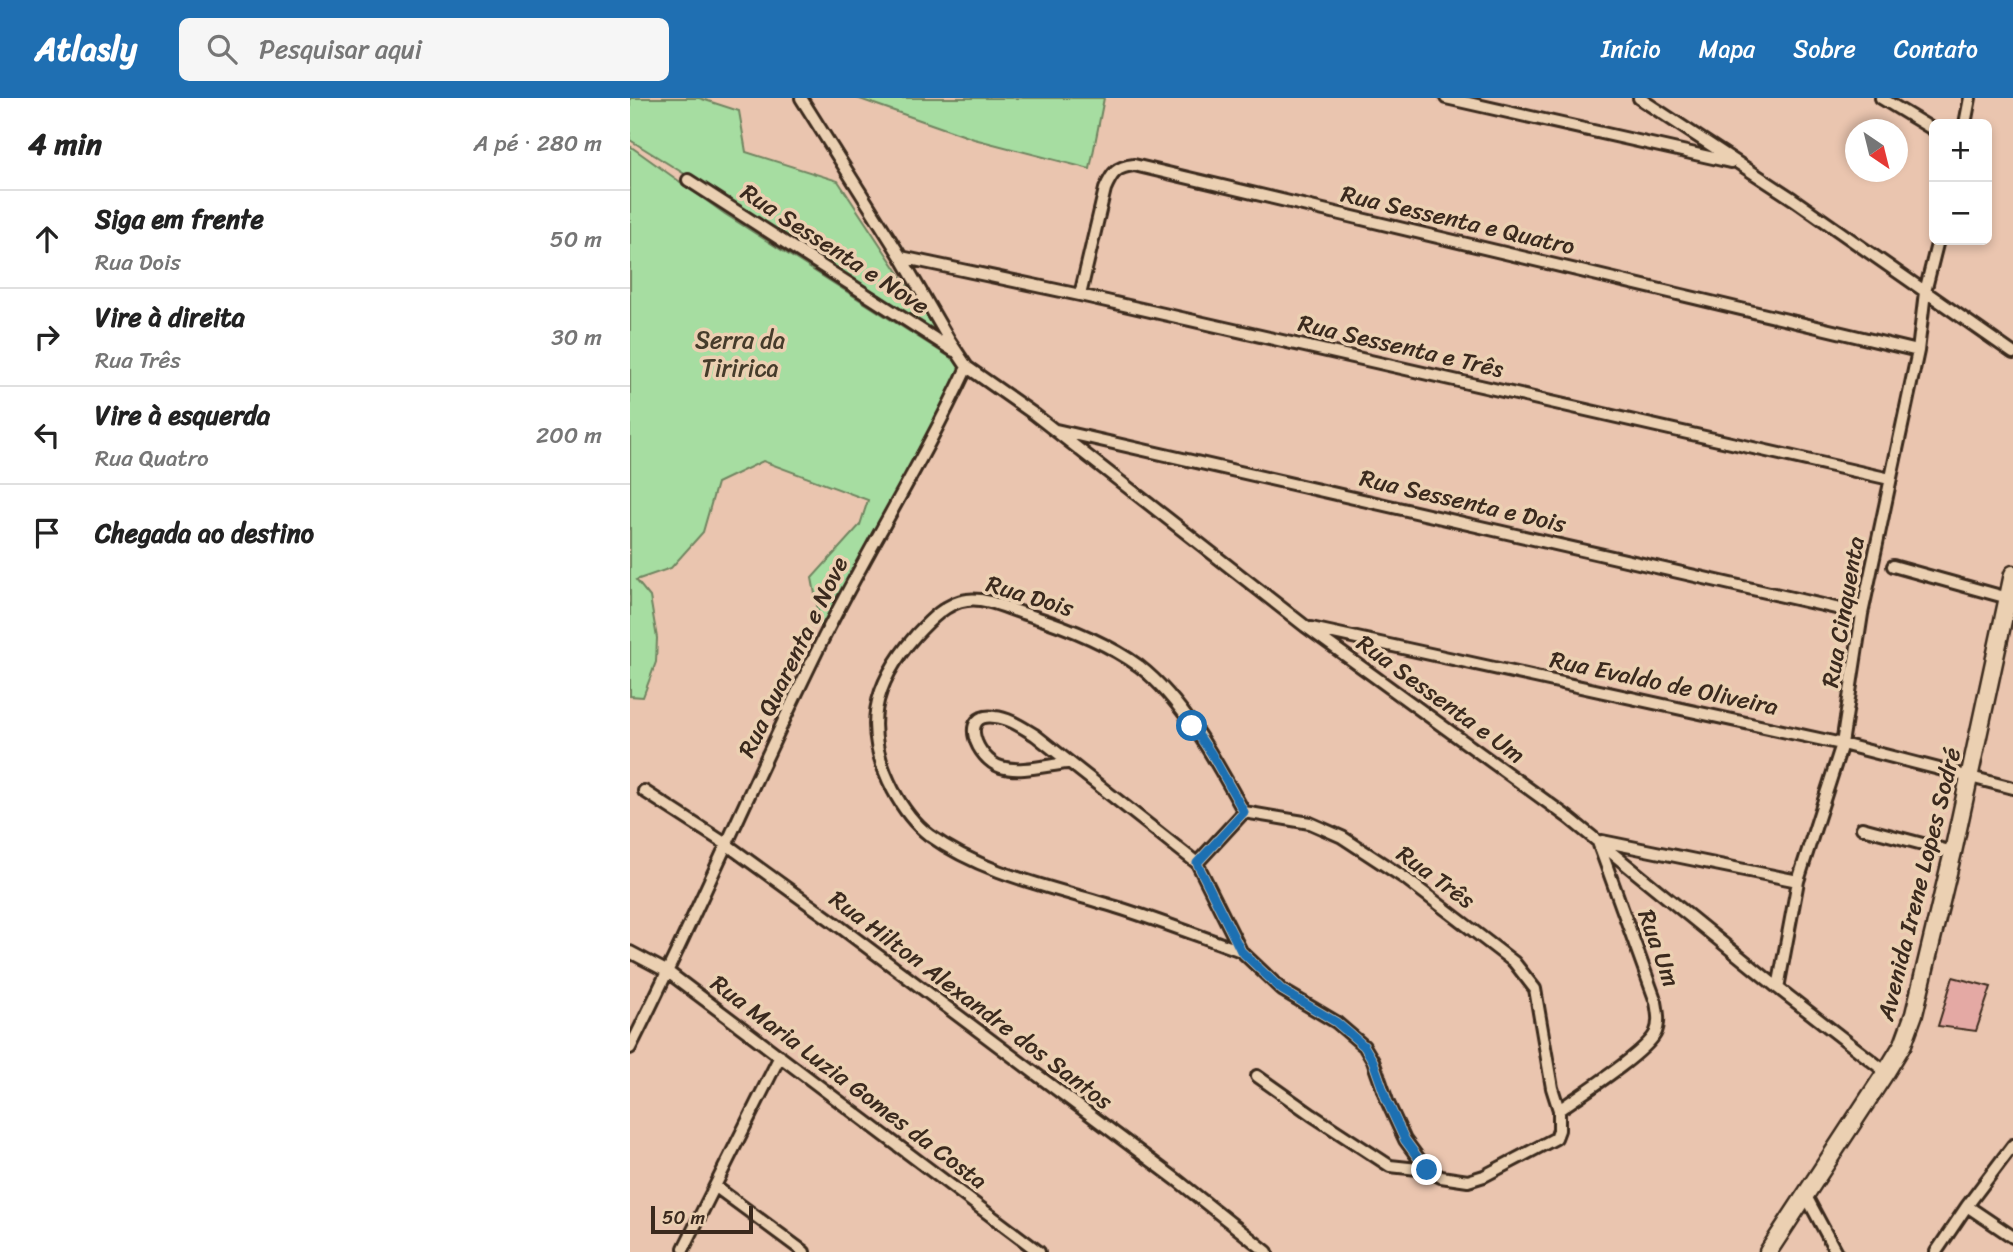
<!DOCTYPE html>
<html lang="pt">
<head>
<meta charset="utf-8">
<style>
  body { margin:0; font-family:Sriracha,sans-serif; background:#f6f6f6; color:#222 }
  .controls { position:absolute; right:21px; top:21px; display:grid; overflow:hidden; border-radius:10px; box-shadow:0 4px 10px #0003 }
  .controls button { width:63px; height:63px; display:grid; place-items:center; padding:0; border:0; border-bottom:2px solid #e0e0e0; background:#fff; color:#222; font:35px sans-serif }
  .compass { position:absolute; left:1215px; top:21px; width:63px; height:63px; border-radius:50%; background:#fff; box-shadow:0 4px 10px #0003; rotate:145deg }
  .scale { position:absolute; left:21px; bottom:18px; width:102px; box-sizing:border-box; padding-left:7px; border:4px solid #3b2a1e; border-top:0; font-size:19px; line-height:24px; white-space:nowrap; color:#3b2a1e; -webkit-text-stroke:5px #ebd0b2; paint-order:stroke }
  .stop { position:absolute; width:21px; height:21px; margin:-16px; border:5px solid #1f6fb2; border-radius:50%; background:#fff }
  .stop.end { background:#1f6fb2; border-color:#fff; box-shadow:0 2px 7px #0008 }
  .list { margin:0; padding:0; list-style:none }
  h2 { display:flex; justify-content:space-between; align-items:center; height:91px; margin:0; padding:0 28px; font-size:30px }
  h2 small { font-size:23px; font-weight:400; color:#767676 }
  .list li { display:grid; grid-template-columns:46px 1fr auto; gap:21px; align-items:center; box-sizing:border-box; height:98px; padding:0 28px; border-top:2px solid #e0e0e0 }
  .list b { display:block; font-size:26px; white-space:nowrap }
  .list p { margin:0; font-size:23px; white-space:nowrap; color:#767676 }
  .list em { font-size:23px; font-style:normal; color:#767676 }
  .icon { flex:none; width:38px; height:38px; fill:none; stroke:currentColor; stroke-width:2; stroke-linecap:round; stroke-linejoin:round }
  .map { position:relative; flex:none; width:1383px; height:1154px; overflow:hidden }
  header { display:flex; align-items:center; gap:42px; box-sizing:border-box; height:98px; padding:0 35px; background:#1f6fb2; color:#fff }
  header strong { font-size:33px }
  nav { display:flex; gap:38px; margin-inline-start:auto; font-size:24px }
  .search { width:490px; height:63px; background:#f6f6f6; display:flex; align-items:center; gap:18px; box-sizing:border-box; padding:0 24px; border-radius:10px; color:#767676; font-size:26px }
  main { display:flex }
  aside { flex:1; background:#fff }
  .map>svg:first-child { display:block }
  .green { fill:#a6dda1; stroke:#708460; stroke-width:2 }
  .building { fill:#e4a9a4; stroke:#3b2a1e; stroke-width:2 }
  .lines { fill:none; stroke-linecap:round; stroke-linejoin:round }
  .street-casing { stroke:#3b2a1e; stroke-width:16 }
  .secondary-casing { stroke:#3b2a1e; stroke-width:21 }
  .street { stroke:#ebd0b2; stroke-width:10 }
  .secondary { stroke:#ebd0b2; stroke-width:16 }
  .route { stroke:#1f6fb2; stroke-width:9 }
  .labels { text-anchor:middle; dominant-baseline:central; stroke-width:7; stroke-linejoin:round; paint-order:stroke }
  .street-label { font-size:24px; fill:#3b2a1e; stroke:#ebd0b2 }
  .park-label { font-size:24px; fill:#463c2b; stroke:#ebd0b2 }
</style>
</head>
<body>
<header>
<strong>Atlasly</strong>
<div class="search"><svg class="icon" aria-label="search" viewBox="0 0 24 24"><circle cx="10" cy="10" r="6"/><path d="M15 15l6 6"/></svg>Pesquisar aqui</div>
<nav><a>Início</a><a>Mapa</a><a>Sobre</a><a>Contato</a></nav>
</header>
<main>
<aside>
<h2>4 min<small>A pé · 280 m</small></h2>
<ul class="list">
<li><svg class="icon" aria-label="ahead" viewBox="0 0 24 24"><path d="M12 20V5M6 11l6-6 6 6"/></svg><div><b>Siga em frente</b><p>Rua Dois</p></div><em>50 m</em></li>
<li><svg class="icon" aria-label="right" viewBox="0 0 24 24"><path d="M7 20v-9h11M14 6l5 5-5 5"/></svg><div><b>Vire à direita</b><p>Rua Três</p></div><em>30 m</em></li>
<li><svg class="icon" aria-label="left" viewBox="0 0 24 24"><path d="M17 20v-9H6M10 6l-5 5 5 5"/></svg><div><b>Vire à esquerda</b><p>Rua Quatro</p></div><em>200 m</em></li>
<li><svg class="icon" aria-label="arrive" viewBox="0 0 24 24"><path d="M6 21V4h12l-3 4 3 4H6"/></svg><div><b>Chegada ao destino</b></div></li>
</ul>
</aside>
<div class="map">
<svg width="1383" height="1154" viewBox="0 0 1383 1154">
  <rect width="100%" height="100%" fill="#eac5af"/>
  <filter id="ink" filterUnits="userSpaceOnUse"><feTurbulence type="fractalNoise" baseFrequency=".0143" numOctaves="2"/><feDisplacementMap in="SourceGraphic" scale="14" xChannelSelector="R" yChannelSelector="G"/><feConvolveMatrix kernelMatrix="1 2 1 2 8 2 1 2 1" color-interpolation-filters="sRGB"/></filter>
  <g filter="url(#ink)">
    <path class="green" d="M0,0h69l40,13 7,41 92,29 99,150 -307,-191z
      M227,0h247l-14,71 -116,-30z
      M0,48l95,68 240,153 -3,13 -141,246 -9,-48 48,-53 8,-25 -105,-39 -46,22 -14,49 -32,36 -35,12 14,17 7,41 -1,24 -13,35 -13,-1z"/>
    <path class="building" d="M1323,879l38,10 -15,44 -38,-5z"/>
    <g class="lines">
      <defs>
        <path id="street" d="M171,0l100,159 48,83 18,27 67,47 271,212 264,192 209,170 108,84
          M816,0l285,64
          M1009,0l154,101 220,154
          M1251,0l53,32
          M1335,26l5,-26
          M58,82l266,171
          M271,159l179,38 810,184
          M450,197l25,-106c7,-16 11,-22 29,-24l784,186
          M426,332l806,184
          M1263,468l115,32
          M681,530l531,116 171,44
          M437,665c-20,2 -47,10 -66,4 -25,-8 -43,-55 -6,-50 14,1 28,11 40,18l162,128 44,88 41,39 54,32 28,24 9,15 14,40 18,39 22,30 14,7 27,4 16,-5 72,-38 3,-8v-20l-7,-22 -17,-99 -21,-27 -108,-83 -64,-42 -32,-14 -66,-11 -47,51
          M14,693l82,53 109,79 342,257 90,72
          M1232,730l91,24
          M972,743l196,40
          M611,853c-42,-15 -83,-31 -125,-44 -64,-20 -131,-32 -187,-72 -16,-12 -27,-28 -36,-45 -31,-60 -21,-105 23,-155 13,-14 31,-33 51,-35 20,-3 43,10 62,15 38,12 77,27 110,51 45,35 78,97 105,146
          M0,854l38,20 371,280
          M1148,890l20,-107 44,-137 20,-130 56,-263 7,-59 13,-52
          M0,950c68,-135 126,-274 193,-409 46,-92 101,-179 144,-272
          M627,978l55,39 78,51 37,4
          M929,1012c21,-15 85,-56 96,-76 5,-10 3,-21 1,-32l-58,-160
          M86,1089l88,65
          M1176,1098l30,56
          M1337,1108l46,31
          M54,1150l96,-192
          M1306,1154l31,-46 46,-61"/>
        <path id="secondary" d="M1138,1154l118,-180 17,-28 11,-30 39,-162 60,-278"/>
      </defs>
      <use href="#street" class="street-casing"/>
      <use href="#secondary" class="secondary-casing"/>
      <use href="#street" class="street"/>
      <use href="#secondary" class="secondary"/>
    </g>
  </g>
  <g class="lines" filter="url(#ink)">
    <path class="route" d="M562,628l19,27 33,59 -47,51 44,88 41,39 54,32 28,24 9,15 14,40 18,39 22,30"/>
  </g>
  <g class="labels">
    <g class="street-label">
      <text transform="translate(828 122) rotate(13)">Rua Sessenta e Quatro</text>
      <text transform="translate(205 151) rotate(33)">Rua Sessenta e Nove</text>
      <text transform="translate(771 248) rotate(13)">Rua Sessenta e Três</text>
      <text transform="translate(833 403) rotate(13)">Rua Sessenta e Dois</text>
      <text transform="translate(400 498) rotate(17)">Rua Dois</text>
      <text transform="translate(1213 514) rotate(-80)">Rua Cinquenta</text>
      <text transform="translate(163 559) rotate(-64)">Rua Quarenta e Nove</text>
      <text transform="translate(1034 585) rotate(12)">Rua Evaldo de Oliveira</text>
      <text transform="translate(811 601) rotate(36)">Rua Sessenta e Um</text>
      <text transform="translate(806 779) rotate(36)">Rua Três</text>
      <text transform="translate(1289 786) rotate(-76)">Avenida Irene Lopes Sodré</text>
      <text transform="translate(1029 850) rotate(70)">Rua Um</text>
      <text transform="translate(341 902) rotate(37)">Rua Hilton Alexandre dos Santos</text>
      <text transform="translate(219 984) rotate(37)">Rua Maria Luzia Gomes da Costa</text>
    </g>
    <g class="park-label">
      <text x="110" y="242">Serra da<tspan x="110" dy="28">Tiririca</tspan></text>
    </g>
  </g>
</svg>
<div class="controls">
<button>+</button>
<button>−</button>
</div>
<svg class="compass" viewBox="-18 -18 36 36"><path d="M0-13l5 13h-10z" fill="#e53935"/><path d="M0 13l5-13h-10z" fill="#767676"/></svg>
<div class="scale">50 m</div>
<div class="stop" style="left:562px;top:628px"></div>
<div class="stop end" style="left:797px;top:1072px"></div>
</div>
</main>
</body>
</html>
